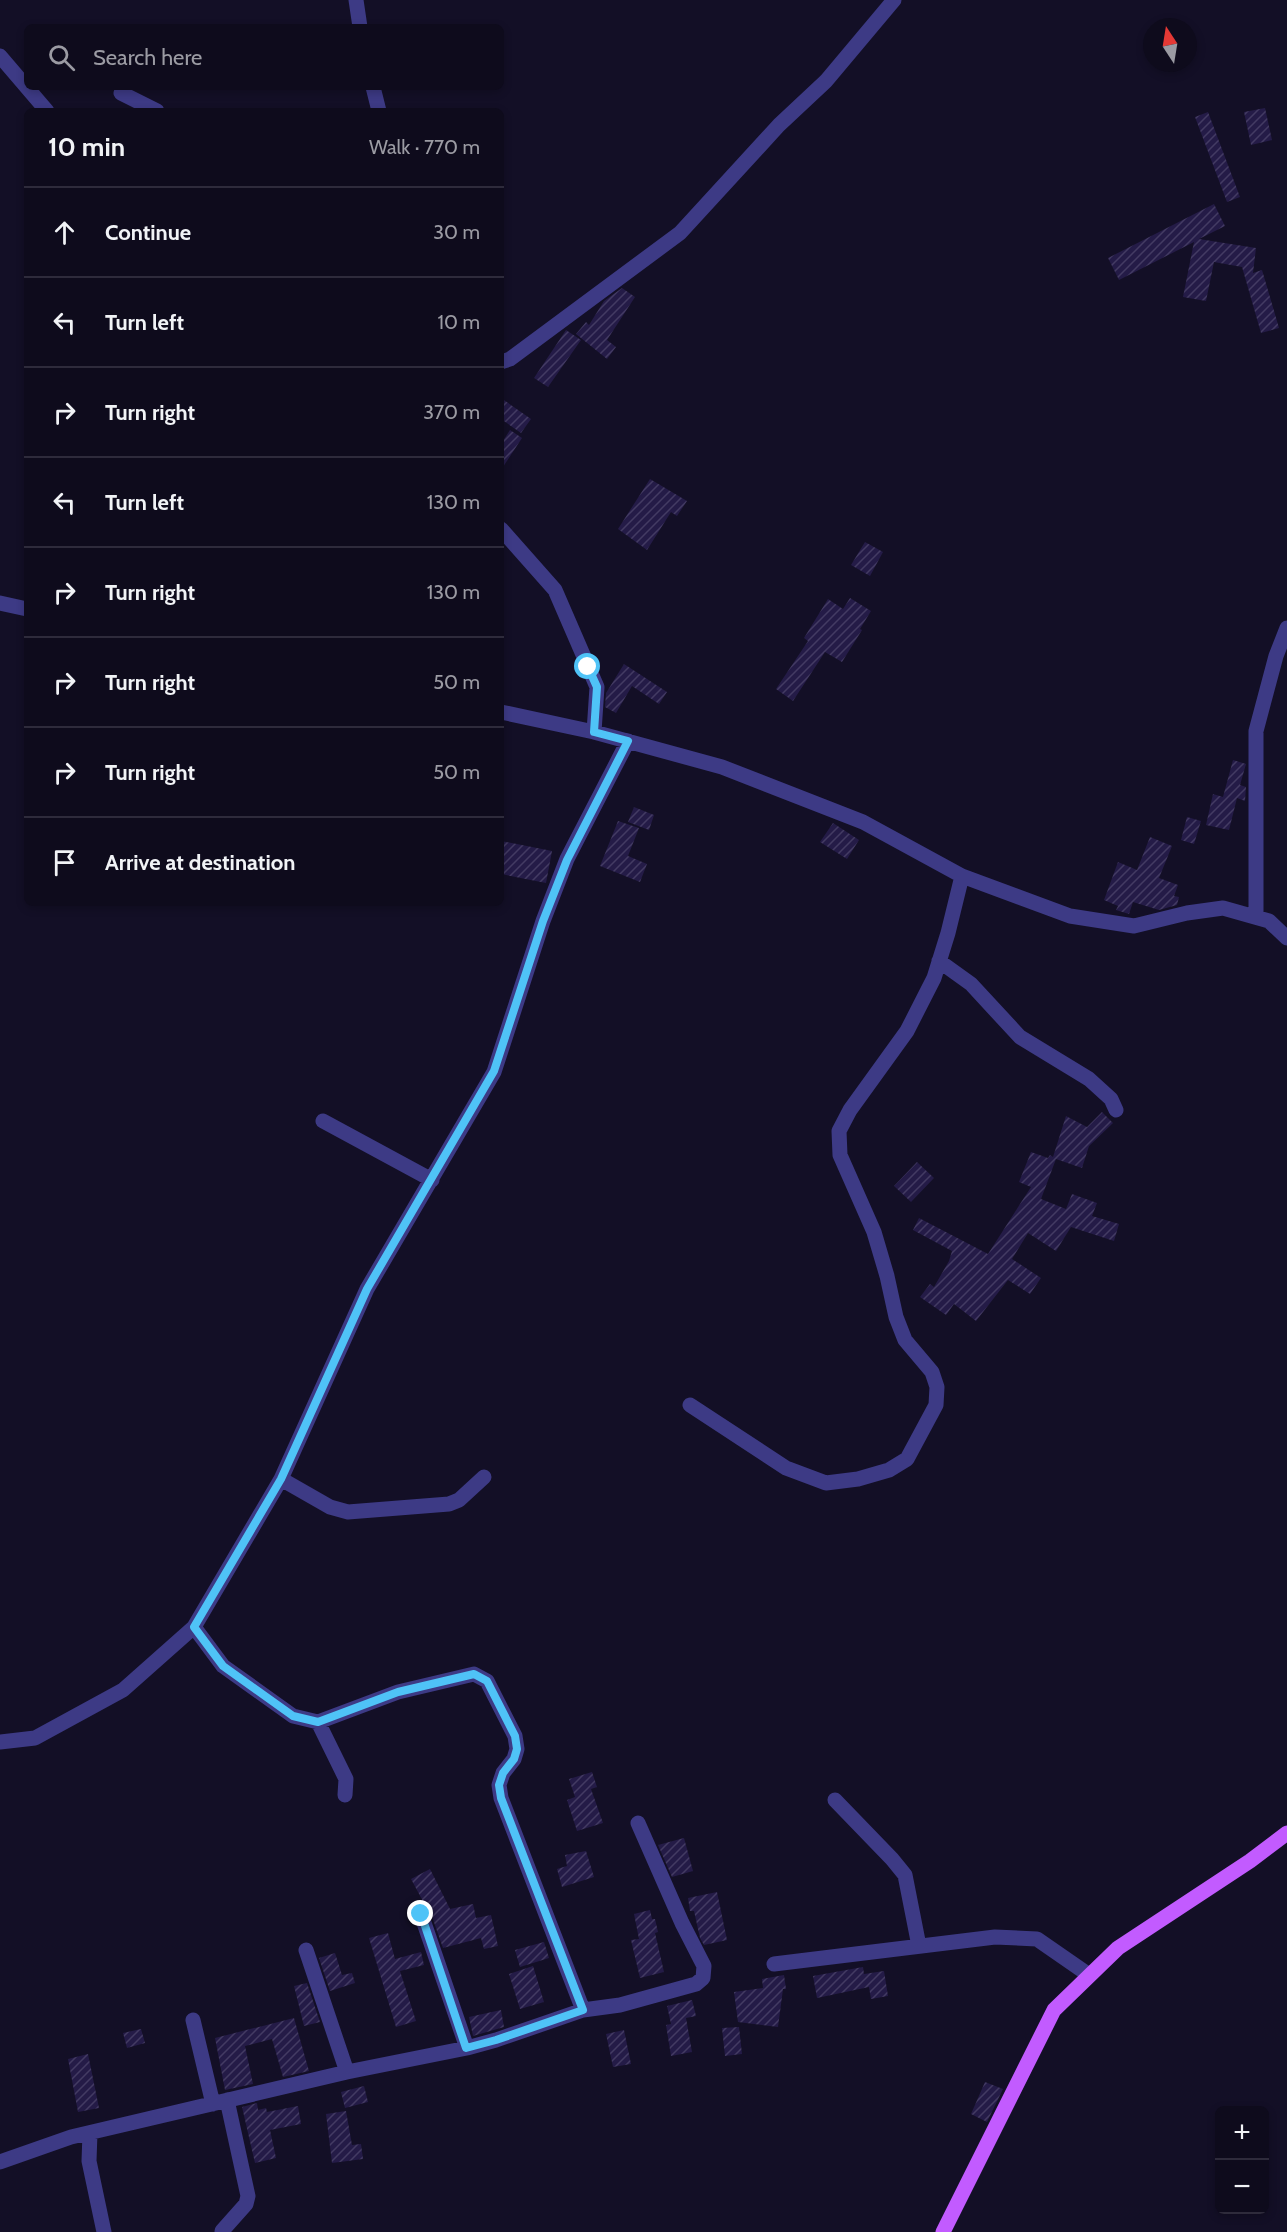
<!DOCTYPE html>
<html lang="en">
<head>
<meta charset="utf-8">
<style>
  body { margin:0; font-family:Cabin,sans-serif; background:#171425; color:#f1f3f6 }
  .controls { position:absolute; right:18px; bottom:18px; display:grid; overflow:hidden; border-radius:9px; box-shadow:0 3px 9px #0003 }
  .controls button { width:54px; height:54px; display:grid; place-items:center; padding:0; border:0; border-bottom:2px solid #2e2b3b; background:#0e0b1c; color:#f1f3f6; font:30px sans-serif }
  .compass { position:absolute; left:1143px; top:18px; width:54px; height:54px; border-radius:50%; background:#0e0b1c; box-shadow:0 3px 9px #0003; rotate:348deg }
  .stop { position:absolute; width:18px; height:18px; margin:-14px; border:4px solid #4fc3f7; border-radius:50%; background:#fff }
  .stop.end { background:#4fc3f7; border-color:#fff; box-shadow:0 2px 6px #0008 }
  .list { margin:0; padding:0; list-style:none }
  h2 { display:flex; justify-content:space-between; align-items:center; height:78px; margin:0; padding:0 24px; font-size:26px }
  h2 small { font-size:20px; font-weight:400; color:#9b9ba3 }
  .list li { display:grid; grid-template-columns:39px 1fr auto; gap:18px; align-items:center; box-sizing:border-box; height:90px; padding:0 24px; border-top:2px solid #2e2b3b }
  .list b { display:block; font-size:22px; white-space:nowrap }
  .list em { font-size:20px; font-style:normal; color:#9b9ba3 }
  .icon { flex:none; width:33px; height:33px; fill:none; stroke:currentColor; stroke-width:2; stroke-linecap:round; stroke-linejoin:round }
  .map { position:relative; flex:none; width:1287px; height:2232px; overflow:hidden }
  .search { position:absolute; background:#0e0b1c; box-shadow:0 3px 9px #0003; left:24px; top:24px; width:480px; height:66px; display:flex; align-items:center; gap:15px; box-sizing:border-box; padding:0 21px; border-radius:9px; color:#9b9ba3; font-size:22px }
  .panel { position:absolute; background:#0e0b1c; box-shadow:0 3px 9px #0003; left:24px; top:108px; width:480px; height:798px; border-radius:9px }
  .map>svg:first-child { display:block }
  .building { fill:url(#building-hatch) }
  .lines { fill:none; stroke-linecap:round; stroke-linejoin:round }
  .minor { stroke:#3d3a85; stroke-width:15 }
  .major { stroke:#c25bff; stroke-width:15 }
  .route { stroke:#4fc3f7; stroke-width:8 }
</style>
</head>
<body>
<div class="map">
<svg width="1287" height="2232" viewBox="0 0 1287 2232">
  <defs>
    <pattern id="building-hatch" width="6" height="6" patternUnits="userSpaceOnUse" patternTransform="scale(1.5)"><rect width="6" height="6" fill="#241b47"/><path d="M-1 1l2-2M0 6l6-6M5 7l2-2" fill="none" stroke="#433b63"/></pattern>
  </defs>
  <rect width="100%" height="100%" fill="#130f26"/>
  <path class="building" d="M1265,108l7,32 -21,5 -7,-33z
    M1208,112l32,85 -13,5 -32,-85z
    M1214,204l11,22 -26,13 57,9 -3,25 9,-3 17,58 -18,5 -19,-66 -28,-5 -8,39 -23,-4 11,-55 -75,38 -11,-22z
    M622,288l13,9 -28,43 9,7 -9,12 -31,-25 10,-12 3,3 15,-24z
    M566,330l15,10 -33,47 -14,-9z
    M501,398l30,21 -10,14 -20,-14z
    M510,430l12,8 -21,32v-26z
    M650,479l37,22 -10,15 -6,-4 -24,38 -29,-21z
    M865,542l18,10 -13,24 -19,-11z
    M850,598l21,13 -11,18 2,1 -20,32 -17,-10 -32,49 -17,-12 32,-48 -4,-3 24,-39 15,10z
    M624,664l43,28 -8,12 -27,-18 -16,27 -11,-6 1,-14z
    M1233,760l13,4 -6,21 6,2 -1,14 -8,-3 -8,32 -23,-5 7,-31 10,3z
    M634,807l20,8 -5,15 -21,-8z
    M1187,817l14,4 -7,23 -13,-4z
    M618,821l21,7 -11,28 19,8 -7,18 -40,-16z
    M833,823l26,17 -12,19 -27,-17z
    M1150,837l22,9 -13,32 19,7 -4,11 5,1 -2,8 -18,5 -26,-8 -4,12 -13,-4 2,-4 -14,-6 14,-38 19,8z
    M501,841l51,10 -6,32 -45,-9z
    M1102,1112l11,11 -24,23 -7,22 -26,-9 -15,40 25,10 6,-15 25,9 -5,13 27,8 -5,17 -43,-14 -15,24 -28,-18 -16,26 29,19 -11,16 -22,-14 -32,41 -22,-17 -8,11 -26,-18 10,-13 4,3 15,-26 3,-10 -39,-21 6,-12 69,36 43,-67 -12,-5 12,-30 17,6 2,-3 3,2 13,-41 21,11z
    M917,1162l17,16 -23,24 -17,-16z
    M592,1772l5,15 -6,2 12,34 -26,8 -10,-31 8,-3 -6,-18z
    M684,1838l9,33 -21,6 -14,-32z
    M586,1851l8,26 -32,10 -5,-18 10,-3 -2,-11z
    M430,1869l20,40 23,-5 3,14 15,-3 7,31 -14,3 -3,-11 -38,10 -13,-37 -5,-6 -14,-26z
    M717,1892l10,48 -23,5 -4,-7 -6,-27h-4l-2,-13z
    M650,1910l2,9h3l3,13 -3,1 9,39 -24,6 -9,-38 8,-1 -5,-25z
    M388,1933l7,26 26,-7 3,13 -24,6 16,50 -20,6 -27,-89z
    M544,1942l5,16 -29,9 -5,-17z
    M335,1953l7,22 10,-2 3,10 -25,8 -11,-33z
    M533,1966l11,36 -24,7 -11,-35z
    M863,1967l1,7 20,-3 4,25 -17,3 -2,-12 -52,11 -4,-22z
    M784,1975l2,14h-3l-5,38 -40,-5 -4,-30 29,-4 -1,-9z
    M307,1983l13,39 -16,4 -10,-40z
    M692,2000l4,16 -10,2 6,34 -21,4 -5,-31 5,-1 -4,-18z
    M501,2010l3,17 -31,9 -4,-19z
    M294,2018l15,53 -26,6 -11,-38 -27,7 8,38 -28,6 -10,-52z
    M739,2027l3,27 -17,2 -3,-28z
    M141,2029l4,14 -18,5 -4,-15z
    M624,2030l7,34 -18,3 -7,-33z
    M88,2054l11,54 -21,4 -10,-53z
    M985,2082l18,7 -16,33 -16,-8z
    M364,2086l4,16 -23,6 -4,-16z
    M257,2103l1,7 8,-2 1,4 31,-6 3,18 -31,6 6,28 -21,5 -13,-56z
    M346,2111l6,34 9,-1 2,15 -31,4 -6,-49z"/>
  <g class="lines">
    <path class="minor" d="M356,0l4,27
      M0,56l47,55
      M373,87l6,24
      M121,93l36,18
      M501,362l9,-3 170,-126 99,-108 47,-44 68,-81
      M501,529l54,61 42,97 -3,45
      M0,603l27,6
      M501,712l93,20 128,35 141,55 99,54 108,40 64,10 53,-13 36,-5 46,13 18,17
      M1256,917v-186l20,-75 11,-28
      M939,961l32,23 49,53 69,42 22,20 5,11
      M323,1121l109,59
      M690,1405l96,63 40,15 32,-4 31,-9 18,-11 29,-54 1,-18 -5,-15 -27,-32 -9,-23 -9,-41 -13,-44 -34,-77 -1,-24 11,-21 57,-79 27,-53 14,-45 14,-57
      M281,1479l49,28 18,5 101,-8 10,-4 25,-23
      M194,1627l29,39 70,50 25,6 80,-30 76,-18 13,7 28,55 2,13 -3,10 -11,14 -4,12 2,13 82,212
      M318,1722l28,57 -1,16
      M0,1742l35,-4 88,-48 71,-63 87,-148 86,-190 127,-217 49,-151 24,-62 61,-118
      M835,1800l57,59 13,16 14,71
      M421,1914l46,134
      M306,1950l41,122
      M774,1964l221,-27 42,2 52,36
      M193,2020l20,84
      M90,2133l-1,28 15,71
      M0,2162l71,-25 276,-65 120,-24 29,-8 87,-30 37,-5 76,-21 7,-6 1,-12 -22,-43 -44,-100
      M222,2231l24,-27 2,-8 -21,-96"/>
    <path class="major" d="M943,2232l111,-222 64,-62 132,-87 37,-28"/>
  </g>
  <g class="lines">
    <path class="route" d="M421,1914l45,134 30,-8 87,-30 -82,-212 -2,-13 4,-12 11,-14 3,-10 -2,-13 -28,-55 -13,-7 -76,18 -80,30 -25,-6 -70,-50 -29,-39 87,-148 86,-190 127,-218 49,-150 24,-61 61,-119 -34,-9 3,-45 -9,-20"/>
  </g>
</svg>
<div class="controls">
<button>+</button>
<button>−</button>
</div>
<svg class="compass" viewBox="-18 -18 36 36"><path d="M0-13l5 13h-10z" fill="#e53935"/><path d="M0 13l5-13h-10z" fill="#9b9ba3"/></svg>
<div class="stop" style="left:588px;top:667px"></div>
<div class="stop end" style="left:421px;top:1914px"></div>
<div class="search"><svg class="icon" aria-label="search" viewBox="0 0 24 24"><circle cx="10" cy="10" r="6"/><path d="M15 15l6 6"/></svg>Search here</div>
<section class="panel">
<h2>10 min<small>Walk · 770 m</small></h2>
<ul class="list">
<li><svg class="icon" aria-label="ahead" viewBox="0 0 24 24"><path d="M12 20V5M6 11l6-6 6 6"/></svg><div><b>Continue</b></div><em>30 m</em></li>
<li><svg class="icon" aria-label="left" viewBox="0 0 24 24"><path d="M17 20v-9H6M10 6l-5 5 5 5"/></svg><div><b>Turn left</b></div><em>10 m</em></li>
<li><svg class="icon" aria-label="right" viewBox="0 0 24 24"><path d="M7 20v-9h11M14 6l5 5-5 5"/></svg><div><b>Turn right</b></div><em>370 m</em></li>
<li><svg class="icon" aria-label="left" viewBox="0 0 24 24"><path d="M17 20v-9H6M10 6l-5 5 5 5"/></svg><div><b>Turn left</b></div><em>130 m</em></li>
<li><svg class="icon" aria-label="right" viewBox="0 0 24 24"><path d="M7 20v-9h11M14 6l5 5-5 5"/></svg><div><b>Turn right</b></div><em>130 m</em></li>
<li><svg class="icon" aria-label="right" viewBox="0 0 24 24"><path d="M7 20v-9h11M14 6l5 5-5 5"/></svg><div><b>Turn right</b></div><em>50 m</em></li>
<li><svg class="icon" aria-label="right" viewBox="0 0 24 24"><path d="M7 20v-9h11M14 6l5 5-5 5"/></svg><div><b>Turn right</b></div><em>50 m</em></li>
<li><svg class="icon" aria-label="arrive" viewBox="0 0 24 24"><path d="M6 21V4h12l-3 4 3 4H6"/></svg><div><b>Arrive at destination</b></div></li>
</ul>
</section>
</div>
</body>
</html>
